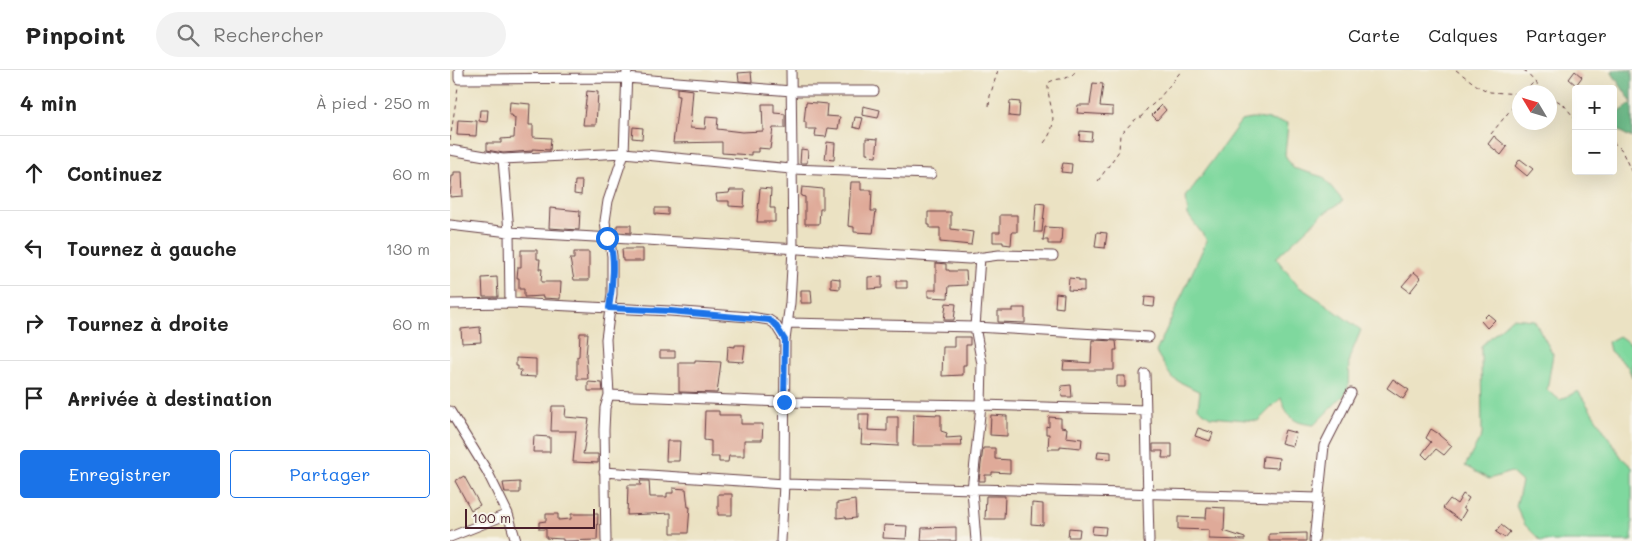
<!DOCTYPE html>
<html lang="fr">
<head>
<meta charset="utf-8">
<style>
  body { margin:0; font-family:Mali,sans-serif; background:#f2f2f2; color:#222 }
  .controls { position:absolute; right:15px; top:15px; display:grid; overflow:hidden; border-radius:5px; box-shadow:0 5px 20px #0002 }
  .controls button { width:45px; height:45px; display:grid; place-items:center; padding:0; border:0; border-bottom:1px solid #e0e0e0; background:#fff; color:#222; font:25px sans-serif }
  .compass { position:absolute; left:1062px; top:15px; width:45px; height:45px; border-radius:50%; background:#fff; box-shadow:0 5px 20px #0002; rotate:308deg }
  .scale { position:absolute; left:15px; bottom:12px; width:130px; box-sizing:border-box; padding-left:5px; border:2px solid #4a1f2b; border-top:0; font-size:14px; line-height:18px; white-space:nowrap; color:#4a1f2b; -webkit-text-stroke:4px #f7f3e8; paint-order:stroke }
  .stop { position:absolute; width:15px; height:15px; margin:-11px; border:4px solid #1a73e8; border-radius:50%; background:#fff }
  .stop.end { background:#1a73e8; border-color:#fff; box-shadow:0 1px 5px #0008 }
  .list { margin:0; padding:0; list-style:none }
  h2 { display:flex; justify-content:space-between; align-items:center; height:65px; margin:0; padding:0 20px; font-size:21px }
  h2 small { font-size:16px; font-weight:400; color:#767676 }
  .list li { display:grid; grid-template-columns:32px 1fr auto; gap:15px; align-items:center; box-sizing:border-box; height:75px; padding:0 20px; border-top:1px solid #e0e0e0 }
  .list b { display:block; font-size:19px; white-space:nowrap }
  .list em { font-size:16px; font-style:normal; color:#767676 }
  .actions { display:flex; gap:10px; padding:15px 20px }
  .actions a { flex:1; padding:11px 0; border:1px solid #1a73e8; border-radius:5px; text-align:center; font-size:18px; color:#1a73e8 }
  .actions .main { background:#1a73e8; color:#fff }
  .icon { flex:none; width:28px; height:28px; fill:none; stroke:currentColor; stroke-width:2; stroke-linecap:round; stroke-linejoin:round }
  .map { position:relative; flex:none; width:1182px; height:471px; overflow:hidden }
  header { display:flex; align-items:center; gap:30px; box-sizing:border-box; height:70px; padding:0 25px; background:#fff; border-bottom:1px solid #e0e0e0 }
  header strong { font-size:24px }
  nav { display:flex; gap:28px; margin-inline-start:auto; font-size:18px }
  .search { width:350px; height:45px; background:#f2f2f2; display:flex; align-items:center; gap:12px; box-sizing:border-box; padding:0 18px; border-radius:28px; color:#767676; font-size:19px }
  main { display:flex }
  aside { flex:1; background:#fff }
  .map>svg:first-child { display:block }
  .green { fill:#7fd89e; stroke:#647c64 }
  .forest { fill:#67b885; stroke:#586c58 }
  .building { fill:#dfaa99 }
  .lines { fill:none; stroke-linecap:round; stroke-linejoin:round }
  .street-casing { stroke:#623c42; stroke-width:11 }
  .path { stroke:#623c42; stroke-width:1; stroke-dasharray:4 4; stroke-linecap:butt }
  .street { stroke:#fff; stroke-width:9 }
  .route { stroke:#1a73e8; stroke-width:6 }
</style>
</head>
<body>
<header>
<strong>Pinpoint</strong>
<div class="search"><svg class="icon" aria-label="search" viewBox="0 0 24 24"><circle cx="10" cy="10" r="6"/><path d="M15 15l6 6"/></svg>Rechercher</div>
<nav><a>Carte</a><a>Calques</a><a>Partager</a></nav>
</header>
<main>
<aside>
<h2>4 min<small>À pied · 250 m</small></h2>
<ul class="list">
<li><svg class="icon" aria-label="ahead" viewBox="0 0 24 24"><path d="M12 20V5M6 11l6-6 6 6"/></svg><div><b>Continuez</b></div><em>60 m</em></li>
<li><svg class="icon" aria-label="left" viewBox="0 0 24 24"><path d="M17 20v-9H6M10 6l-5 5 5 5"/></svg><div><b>Tournez à gauche</b></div><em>130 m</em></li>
<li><svg class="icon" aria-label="right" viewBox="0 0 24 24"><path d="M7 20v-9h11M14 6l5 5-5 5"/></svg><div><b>Tournez à droite</b></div><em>60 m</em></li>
<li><svg class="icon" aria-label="arrive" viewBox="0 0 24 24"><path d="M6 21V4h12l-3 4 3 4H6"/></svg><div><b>Arrivée à destination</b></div></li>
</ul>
<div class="actions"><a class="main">Enregistrer</a><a>Partager</a></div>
</aside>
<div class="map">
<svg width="1182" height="471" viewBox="0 0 1182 471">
  <rect width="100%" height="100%" fill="#f7f3e8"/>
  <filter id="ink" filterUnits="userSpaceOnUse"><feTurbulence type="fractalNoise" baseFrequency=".02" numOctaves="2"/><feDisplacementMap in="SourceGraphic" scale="10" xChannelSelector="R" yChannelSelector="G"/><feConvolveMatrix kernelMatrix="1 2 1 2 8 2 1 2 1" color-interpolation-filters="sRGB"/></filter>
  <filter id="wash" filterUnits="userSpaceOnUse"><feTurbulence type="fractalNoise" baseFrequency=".0096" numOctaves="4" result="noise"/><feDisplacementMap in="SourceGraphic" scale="20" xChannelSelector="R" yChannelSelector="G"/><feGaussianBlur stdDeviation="1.12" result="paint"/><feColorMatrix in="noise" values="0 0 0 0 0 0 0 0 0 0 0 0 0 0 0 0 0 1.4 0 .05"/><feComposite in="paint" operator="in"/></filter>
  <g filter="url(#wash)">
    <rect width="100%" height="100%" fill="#ebe2c3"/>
    <path class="green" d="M807,48l31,5 -3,32 8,13 30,9 20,24 -20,13 -47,44 22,28 26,17 37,27 -12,29 -1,32 -34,34c-21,-2 -26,-7 -33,-27l-23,23 -48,-4 -12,-9 2,-16 -28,-14 -16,-26 51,-112 -19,-25 -2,-18 55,-76z
      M1062,248l22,2 19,34 -6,36 13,10 18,-9 44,67 10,9v74h-91l-16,-16 -9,-19 6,-24 -11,-10 -22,7 -24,-13 17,-31 -1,-89z
      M1169,266l13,9v32l-4,-10 -18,-16 -2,-9z"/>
    <path class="forest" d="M1163,0h19v68l-19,-10v-11l19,-14 -20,-30z"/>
    <g id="blocks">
      <path class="building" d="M1125,1l7,6 -6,8 -7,-6z
        M301,2l1,10 -13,-1 -1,-8z
        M643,13l10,1 -3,22 13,1v8l-36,-2 1,-8h12z
        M227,18l16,2 -3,38 15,1 1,-12 12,1 -1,11 25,3 21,-1 -1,-27h12v9l11,1v14h-12l-3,21 -12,-1v4h-7v3l-29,-2v-11l-49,1 6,-47h-2z
        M137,21l11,1 -2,33h-13z
        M560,31l10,1 -1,15 -10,-1z
        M60,32l20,2 -1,21h4v12l18,1 -1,12 -18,-1v2l-29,2 -16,-3v-7h14v-4l13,-1 1,-20h-2l-1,-3h-3z
        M356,32l21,2 -1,12 14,1 -2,12 -10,-1 -2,9 -11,-1 1,-7h-10v-7h-2z
        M712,35l4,5 -9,10 -5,-5z
        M413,36l17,4 -2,8 -16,-3z
        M30,40h8l-1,12 -8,-1z
        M405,47l8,1 -3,11 -7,-2z
        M8,50l19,1 -1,15 -19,-1z
        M183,57l10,1 -1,11 -10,-1z
        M630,61l12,1 -1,9 -12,-1z
        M1044,66l13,11 -6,8 -13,-11z
        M416,68l12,1 -2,18 -8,-1 1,-3h-3z
        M377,72l8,1 -1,17 -9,-1z
        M351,79l7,1 -1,13h-7z
        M1070,89l13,10 -6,7 -12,-10z
        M613,93l9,1 -1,9 -10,-1z
        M4,102h8l1,24 -13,1 2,-21h2z
        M125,111h7l-1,14 -7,-1z
        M401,112h10v8h11l-1,21h5l-3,22 -19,-1v-5l-6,-1z
        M352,117l21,2v20h-3l-1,15h-14v-27l-4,-1z
        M310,118l11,1 -1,19h5v14h-18z
        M280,120h15l-1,17 -15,-1v-5h-12l-1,-7 13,-1z
        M586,133l9,1 -3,28h-8z
        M100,138l30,3 -1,19 -30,-2z
        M205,138h13v7l-13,-1z
        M478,142h23v17l22,3 -2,13 -31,-3v-14h-10v-3h-2z
        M550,145h17v17h-5l-1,13 -8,-1v-2h-10v-10h7z
        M167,155h14v8l-14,-1z
        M595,157l17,1 -1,16h-13v-4h-5z
        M647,162l10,1 -2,15 -10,-1z
        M172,179h21v12h-20z
        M71,180h16v9h3l-1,10h3l-1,13h20l-1,17 -17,-1v-2l-19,1v-8h-5v-11h-2l1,-11h3z
        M124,182h15v28h-15l-4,-21h4z
        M486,193l10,1v6h3v1h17l1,14 -18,1 -1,12 -20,-1v-7h8z
        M964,202l7,6 -11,14 -8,-6z
        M432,206v12l-14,1v-12z
        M47,207l1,20h-15l-1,-19z
        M381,208l9,1v10l-9,-1z
        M619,208l10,1v2h5v10l-16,-1z
        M446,211h11v7h-11z
        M351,220h10l1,13h-11z
        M606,223l8,1 -1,14 -8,-1z
        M695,227l10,1 -1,9 -10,-1z
        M496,233l10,1 -2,16h-10z
        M563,238h12v15l-27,-1v-11h15z
        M1038,244l7,6 -8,8 -6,-7z
        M30,257l1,15 -19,1 -1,-14z
        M130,263h8l-2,23 2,23h-11v-22l2,-1z
        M504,267h16v8h-4v20h-3v10l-21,1 1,-29h11z
        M642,270l24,1 1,9h-3v20h-51l1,-9 27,2z
        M285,275h10l-2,17 -16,-1 1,-15 7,1z
        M210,281h15v7h-15z
        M66,288l20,1v18l-16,-1 1,-6h-3v-4h-2z
        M245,291l26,1 -4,31 -38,-1v-29h16z
        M667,306h8v11h-8z
        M943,309l16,11 -6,9 -16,-11z
        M138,312l14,1 1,8h-15z
        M621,315l1,12h-10l-1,-11z
        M102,336h14l-1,11 24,2 -6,35h15v9l-25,-1 3,-31h-25z
        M255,341h14v4h22v9h22l-1,16h-18v16h-15l-1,6h-9v-5h-8v-16l-7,-1z
        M409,344h10l-1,16 19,1v-14h11v29l-37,-2 1,-14h-3z
        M464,344l27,1v16l6,2 -1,5 15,-1 1,9h-49z
        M541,345l16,1v20l-17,-1z
        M599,347l12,1v9l6,1 -1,9 16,2 -1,9 -21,-2v3h-12l1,-15h-3v-8l3,1z
        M748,358l15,5 -3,8 -15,-5z
        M981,359l8,5v1l13,11 -8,9 -8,-6 -9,10 -5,-5 9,-12 -5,-4z
        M835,360l11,3 -3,13 -12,-3z
        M84,366l16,1v15h-17z
        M217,371h13l-1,20h-13z
        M703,374h19v14h-10l1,-7h-10z
        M533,378h12v11l15,1v13l-18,-1v3h-7v6h-6z
        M648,381l13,1v7l-14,-1z
        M813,386l16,2 -1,10 -16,-1z
        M14,406l16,29 -9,5 -16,-29z
        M190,411h9l1,16h17v-4h6v-5l13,1 2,18h2l-2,26h-17v-20l-44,2 1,-30h13z
        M70,412v11h-15l-2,-10z
        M268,424h14v21h-14z
        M1013,424l6,4 -6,10 3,2 -6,10 -17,-12 7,-9 7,5z
        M536,426h19l-1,23h-19z
        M405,430l1,18 -9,1 -1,-2 -9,1v-15z
        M582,433l11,1v21l-12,-1z
        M757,437l18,1 -1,23 21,7v2l-36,-1v-9l-31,-1v-12l28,1z
        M96,444h12v6l13,-1v-5h27l-1,26 -34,1v-2l-17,-1v-9h-7v-7l7,-1z
        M434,455l23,1 -1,13 -23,-1z
        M1051,455l9,7 -5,6 -9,-6z
        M643,456l13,1 -1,8 -13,-1z
        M506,457v14h-35l1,-13z
        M619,458l11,1 -1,8h-11z
        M856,463v8h-37v-7z"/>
    </g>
  </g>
  <g filter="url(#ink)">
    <use href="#blocks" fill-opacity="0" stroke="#623c42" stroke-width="1"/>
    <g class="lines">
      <defs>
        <path id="street" d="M9,0v9l167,-1 166,13h82
          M0,80l53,9 121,-6 167,16 140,5
          M53,89l6,73 1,71
          M0,155l59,7 460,27 30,-4 54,1
          M0,234l60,-1 160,8 80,6 19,3 6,4 10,16
          M338,253l187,4 174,10
          M695,304l4,167
          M159,325l175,7 197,3 165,5
          M0,341l37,60 21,43 8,27
          M154,402l180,12 535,14
          M0,467l58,-23
          M156,471l-2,-111 1,-22 4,-13 -3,-56 6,-45v-38l-2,-14 -3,-4 -2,-17 3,-20 16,-48 3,-83
          M331,471l3,-57 1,-144 5,-37 3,-54 -2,-179
          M526,471l-4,-51 9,-85 1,-41 -7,-37 5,-70
          M864,471l10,-95 27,-53"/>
      </defs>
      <use href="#street" class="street-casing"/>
      <path class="path" d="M1006,0l23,17 11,5 30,2
        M1074,0l20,22
        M1074,22l10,-10
        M1100,26l14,9 12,15
        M539,36l1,-10 8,-26
        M1041,64l29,-36
        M0,70l8,-53
        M1163,72l8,7 11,24
        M594,73c18,-23 3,-36 4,-60 10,-7 22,-1 28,-13
        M648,111l21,-30 1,-17c8,-5 12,-15 21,-17l6,-8 10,-8 25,-31"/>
      <use href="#street" class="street"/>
    </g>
  </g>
  <g class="lines" filter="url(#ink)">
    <path class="route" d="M157,168c10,12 5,54 2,70l61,3 99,9 6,4 10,16 -1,62"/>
  </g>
</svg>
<div class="controls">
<button>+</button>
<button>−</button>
</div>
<svg class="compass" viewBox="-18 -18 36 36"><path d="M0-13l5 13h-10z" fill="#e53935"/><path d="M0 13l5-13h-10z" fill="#767676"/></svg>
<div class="scale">100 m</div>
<div class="stop" style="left:157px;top:168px"></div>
<div class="stop end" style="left:334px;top:332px"></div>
</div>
</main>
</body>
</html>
